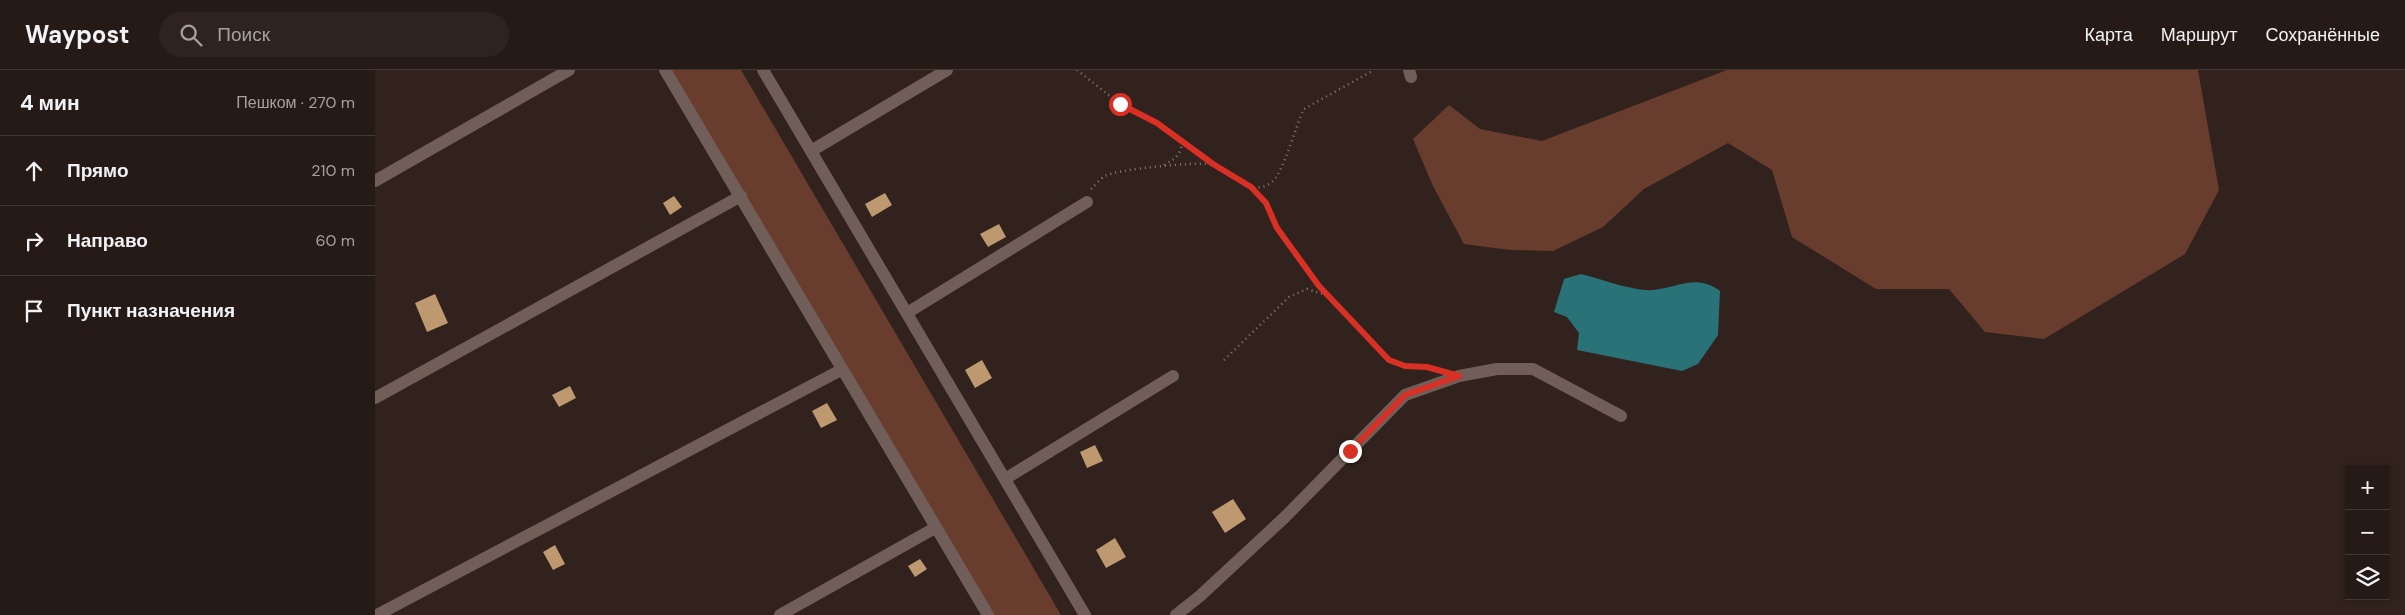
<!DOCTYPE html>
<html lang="ru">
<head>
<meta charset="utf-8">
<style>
  body { margin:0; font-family:"DM Sans",sans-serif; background:#2e231f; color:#f1f3f6 }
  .controls { position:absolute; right:15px; bottom:15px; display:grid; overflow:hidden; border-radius:0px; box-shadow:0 1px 4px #0004 }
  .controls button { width:45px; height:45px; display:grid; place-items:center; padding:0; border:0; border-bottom:1px solid #423835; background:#261a16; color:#f1f3f6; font:25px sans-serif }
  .stop { position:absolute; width:15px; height:15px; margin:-11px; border:4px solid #d93025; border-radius:50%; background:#fff }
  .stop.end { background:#d93025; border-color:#fff; box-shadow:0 1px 5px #0008 }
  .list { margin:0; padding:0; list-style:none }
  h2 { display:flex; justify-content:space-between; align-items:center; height:65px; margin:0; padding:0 20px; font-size:21px }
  h2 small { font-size:16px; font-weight:400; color:#a4a1a1 }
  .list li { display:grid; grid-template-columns:32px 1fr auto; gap:15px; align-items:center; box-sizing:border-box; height:70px; padding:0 20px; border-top:1px solid #423835 }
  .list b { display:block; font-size:19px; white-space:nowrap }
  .list em { font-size:16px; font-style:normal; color:#a4a1a1 }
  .icon { flex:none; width:28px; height:28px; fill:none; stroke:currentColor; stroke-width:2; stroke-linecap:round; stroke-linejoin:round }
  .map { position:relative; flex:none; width:2030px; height:545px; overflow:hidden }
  header { display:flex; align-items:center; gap:30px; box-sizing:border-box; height:70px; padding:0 25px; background:#261a16; border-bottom:1px solid #423835 }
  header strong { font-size:24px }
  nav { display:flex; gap:28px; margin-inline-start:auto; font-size:18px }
  .search { width:350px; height:45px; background:#2e231f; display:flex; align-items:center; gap:12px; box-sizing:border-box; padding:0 18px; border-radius:28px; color:#a4a1a1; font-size:19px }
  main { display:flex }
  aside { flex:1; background:#261a16 }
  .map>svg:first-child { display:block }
  .green { fill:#693d2e }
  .water { fill:#297277 }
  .building { fill:#be9970 }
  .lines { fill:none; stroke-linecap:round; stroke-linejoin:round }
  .path { stroke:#877a75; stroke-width:2.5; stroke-dasharray:1 4; stroke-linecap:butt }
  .street { stroke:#715e58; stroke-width:12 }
  .route { stroke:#d93025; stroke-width:6 }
</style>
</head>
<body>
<header>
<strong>Waypost</strong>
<div class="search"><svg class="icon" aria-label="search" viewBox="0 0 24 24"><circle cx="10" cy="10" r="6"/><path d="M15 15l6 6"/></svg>Поиск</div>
<nav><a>Карта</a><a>Маршрут</a><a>Сохранённые</a></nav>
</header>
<main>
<aside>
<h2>4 мин<small>Пешком · 270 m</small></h2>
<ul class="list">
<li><svg class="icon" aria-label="ahead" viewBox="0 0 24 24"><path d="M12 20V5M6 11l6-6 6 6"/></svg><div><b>Прямо</b></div><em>210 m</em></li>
<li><svg class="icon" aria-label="right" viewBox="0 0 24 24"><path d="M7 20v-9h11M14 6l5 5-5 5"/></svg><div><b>Направо</b></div><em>60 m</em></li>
<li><svg class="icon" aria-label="arrive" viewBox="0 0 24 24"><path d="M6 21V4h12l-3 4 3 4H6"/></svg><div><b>Пункт назначения</b></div></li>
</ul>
</aside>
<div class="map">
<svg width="2030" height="545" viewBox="0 0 2030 545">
  <rect width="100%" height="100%" fill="#32221d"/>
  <path class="green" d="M295,0h71l320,545h-69z
    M1352,0h471l21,120 -34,64 -141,85 -59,-7 -36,-43h-73l-84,-52 -20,-67 -44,-27 -84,46 -41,38 -50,24 -43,-1 -46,-6 -31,-58 -20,-47 36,-34 31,24 62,12z"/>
  <path class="water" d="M1206,204c20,5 43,14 64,16 28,2 48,-19 75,1l-2,44 -20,29 -16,7 -105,-21 2,-17 -12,-16 -13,-5 10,-33z"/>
  <path class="building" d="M510,123l7,12 -20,12 -7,-13z
    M299,126l8,11 -12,8 -7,-12z
    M624,154l7,13 -18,10 -8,-13z
    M60,224l13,29 -21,9 -12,-29z
    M607,290l10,18 -17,10 -10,-18z
    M195,316l6,12 -17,9 -7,-12z
    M452,333l10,17 -16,8 -9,-17z
    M720,375l8,16 -16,7 -7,-16z
    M858,429l13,20 -21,14 -13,-21z
    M740,468l11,19 -20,11 -10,-18z
    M180,475l10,19 -12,6 -10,-18z
    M545,489l7,10 -12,8 -7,-11z"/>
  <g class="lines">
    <path class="path" d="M702,0l43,34 37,19 54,40
      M789,95c11,-6 17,-10 18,-23
      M876,117l15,16 12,24 41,59 70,74 16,6 31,3
      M716,119c4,-4 9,-10 14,-13 12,-7 90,-14 105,-12 21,4 38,36 62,18 12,-10 23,-55 32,-73l70,-39
      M849,290l65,-63 18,-8 19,6"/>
    <path class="street" d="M290,0l323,545
      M388,0l322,545
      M1034,0l2,7
      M436,81l136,-81
      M0,111l194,-111
      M532,243l180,-111
      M0,328l366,-202
      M630,409l168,-103
      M2,545l464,-245
      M405,545l155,-87
      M801,545l24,-19 85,-79 120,-122 54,-19 38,-7h36l88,47"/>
  </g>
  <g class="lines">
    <path class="route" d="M745,34l37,19 56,41 38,23 15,16 11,25 42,58 70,74 16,6 22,1 32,9 -54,19 -55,56"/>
  </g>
</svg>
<div class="controls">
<button>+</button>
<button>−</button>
<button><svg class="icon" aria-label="layers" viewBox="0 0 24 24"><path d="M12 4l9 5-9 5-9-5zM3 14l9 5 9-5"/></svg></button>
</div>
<div class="stop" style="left:745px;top:34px"></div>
<div class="stop end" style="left:975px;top:381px"></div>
</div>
</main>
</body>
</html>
